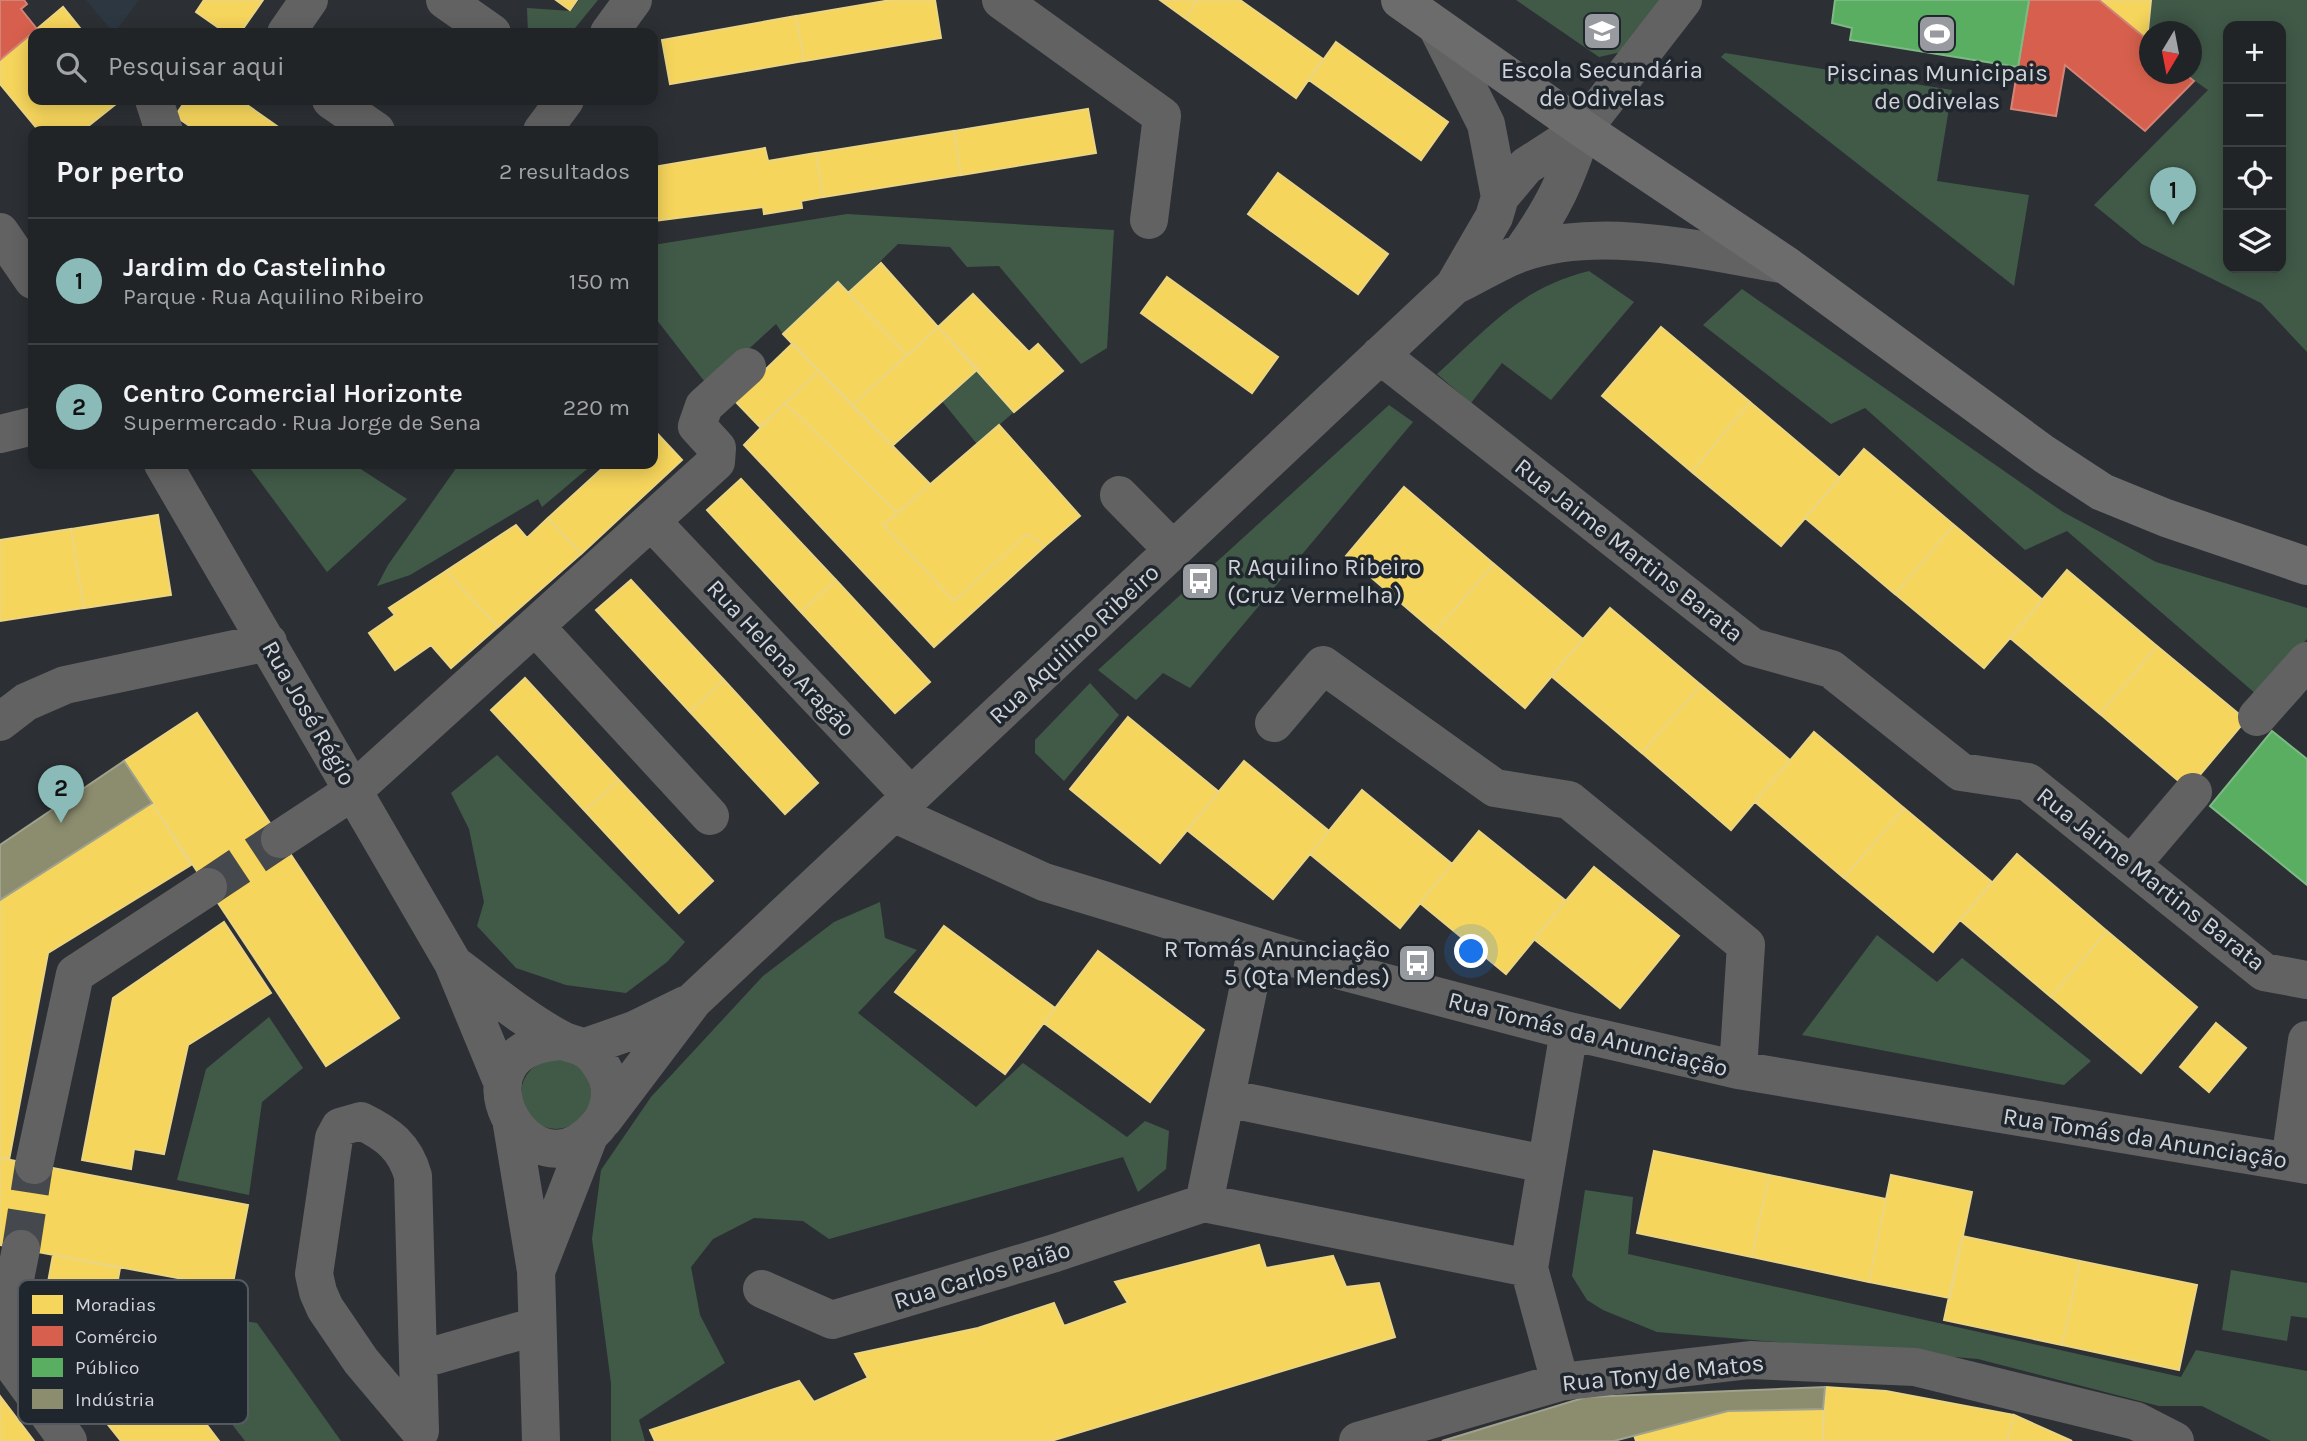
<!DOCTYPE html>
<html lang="pt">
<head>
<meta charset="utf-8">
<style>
  body { margin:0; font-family:Karla,sans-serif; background:#292c2f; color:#f1f3f6 }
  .controls { position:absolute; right:21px; top:21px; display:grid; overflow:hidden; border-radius:14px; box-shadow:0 4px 18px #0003 }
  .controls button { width:63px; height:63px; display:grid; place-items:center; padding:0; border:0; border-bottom:2px solid #3e4144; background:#212427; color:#f1f3f6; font:35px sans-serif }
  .compass { position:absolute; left:2139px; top:21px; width:63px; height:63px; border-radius:50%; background:#212427; box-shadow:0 4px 18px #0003; rotate:190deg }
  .you { position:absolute; left:1472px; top:952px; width:24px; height:24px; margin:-18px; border:5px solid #fff; border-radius:50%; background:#1a73e8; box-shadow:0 0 0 10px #1a73e833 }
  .badge { display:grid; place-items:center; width:46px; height:46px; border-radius:50%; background:#8bbbb9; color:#111; font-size:23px; font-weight:700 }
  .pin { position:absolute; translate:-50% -58px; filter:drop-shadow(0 2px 4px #0008) }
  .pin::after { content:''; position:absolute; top:37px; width:24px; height:21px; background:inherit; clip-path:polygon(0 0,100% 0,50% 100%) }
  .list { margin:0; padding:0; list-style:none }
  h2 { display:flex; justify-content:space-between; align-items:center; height:91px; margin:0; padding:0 28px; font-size:30px }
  h2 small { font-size:23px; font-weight:400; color:#a2a4a7 }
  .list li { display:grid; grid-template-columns:46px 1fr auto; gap:21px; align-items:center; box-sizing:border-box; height:126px; padding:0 28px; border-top:2px solid #3e4144 }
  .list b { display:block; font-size:26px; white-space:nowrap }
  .list p { margin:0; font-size:23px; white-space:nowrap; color:#a2a4a7 }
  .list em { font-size:23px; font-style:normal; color:#a2a4a7 }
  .icon { flex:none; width:38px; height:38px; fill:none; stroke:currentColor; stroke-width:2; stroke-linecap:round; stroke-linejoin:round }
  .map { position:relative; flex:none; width:2307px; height:1441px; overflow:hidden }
  .search { position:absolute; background:#212427; box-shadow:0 4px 18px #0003; left:28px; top:28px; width:630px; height:77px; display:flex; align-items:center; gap:18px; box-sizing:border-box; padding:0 24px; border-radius:14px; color:#a2a4a7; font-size:26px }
  .panel { position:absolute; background:#212427; box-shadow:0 4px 18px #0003; left:28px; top:126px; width:630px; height:343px; border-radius:14px }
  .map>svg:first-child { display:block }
  .built { fill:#2d3742 }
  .green { fill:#415a48; fill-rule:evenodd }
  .homes { fill:#f6d55c; stroke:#ebd582; stroke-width:2 }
  .shops { fill:#d6604d; stroke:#d48377; stroke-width:2 }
  .public { fill:#5aae61; stroke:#7db985; stroke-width:2 }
  .industry { fill:#8c8c6e; stroke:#a0a28e; stroke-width:2 }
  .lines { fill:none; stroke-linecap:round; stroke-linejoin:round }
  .minor-tunnel { stroke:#45494d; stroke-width:38; stroke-dasharray:38 19; stroke-linecap:butt }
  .minor { stroke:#636263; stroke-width:38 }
  .major { stroke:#6d6c6d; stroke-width:38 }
  .labels { text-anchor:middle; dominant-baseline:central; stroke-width:7; stroke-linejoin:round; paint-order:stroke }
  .poi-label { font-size:24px; fill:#d0d4d9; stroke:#20262d }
  .street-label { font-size:24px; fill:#d0d4d9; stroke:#20262d }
  .key { fill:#20262d; stroke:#555a61; stroke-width:2 }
  .key-label { font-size:19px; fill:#d0d4d9 }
</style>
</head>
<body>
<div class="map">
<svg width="2307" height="1441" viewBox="0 0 2307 1441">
  <rect width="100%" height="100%" fill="#2c3034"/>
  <path class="built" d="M86,0h53l-25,33z"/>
  <path class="green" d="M579,0h19l-27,33h-43l-1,-25 44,3z
    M1516,0h151l-41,51 -27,6z
    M2151,0h156v352l-46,-49 -119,-59 -48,-39 114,-115 -23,-16h7v-42h-42l-1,10 -2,-2zM2228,26h53v242h-53z
    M1725,53l227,37 -15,91 92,14 -15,91 -293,-229z
    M847,214l267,16 -7,118 -26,16 -82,-98 -32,1 -17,-20 -52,-3 -50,49 -10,-11 -55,52 -7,-10 -68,62 -55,-71v-70z
    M1589,271l45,31 -83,98 -49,-37 -31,40 -34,-29c51,-46 83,-86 152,-103z
    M1742,289l321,223 93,50 151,46v31l-51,55 -189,-163 -42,19 -160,-142 -34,16 -128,-99z
    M978,369l36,43 -37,32 -36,-44z
    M1389,405l24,17 -223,266 -27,-15 -27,27 -38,-30z
    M247,464h106l54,35 -80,73z
    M459,464h134l-51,43 -4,-8 -128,76 -33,11 11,-21z
    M1090,683l29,32 -55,66 -29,-28v-13z
    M497,755l188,187 -18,20 -41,31 -60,-8 -50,-17 -39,-42 7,-24 -15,-73 -18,-36z
    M880,902l5,36 32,12 -59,63 118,94 47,-44 104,74 18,-16 24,10 -3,38 -28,23 -15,-35 -294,82 -26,-18 -49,-3 -41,21 -22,28 9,48 25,48 -86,57 6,21h-34v-58l-19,-144 9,-69 50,-73 112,-121 71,-54z
    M1877,935l60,47 25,-24 129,103 -27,24 -262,-50z
    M269,1017l34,51 -41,34 -13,93 -72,-15 29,-111z
    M521 1094a35 35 0 1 1 70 0a35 35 0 1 1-70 0Z
    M1585,1190l48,7 -5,57 553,123 15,-27 111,21v70h-36l-69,-35h-43l-181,-47 -321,-27 -54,-22 -16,-10 -15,-24z
    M2231,1270l76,13v35l-16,-2 -4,25 -65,-11z
    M141,1307l116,16 84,118h-96z"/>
  <path class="homes" d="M204,0h59l-23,33h-14l-30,-21z
    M556,0h21l-7,10z
    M891,0h44l6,38 -137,23 -8,-45z
    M1160,0h38l-13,18z
    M1198,0h42l83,59 -27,39 -111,-80z
    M2099,0h52l-4,40z
    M63,7l21,26h-51v67h88l-39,31h-43l-39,-47v-24z
    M796,16l8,45 -134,23 -8,-44z
    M1336,42l112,80 -27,38 -112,-80z
    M186,100h54l44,31h-87l-22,-15z
    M1088,109l8,44 -135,22 -7,-44z
    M954,131l7,44 -138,22 -7,-44z
    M765,148l3,13 48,-8 7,44 -22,4 1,7 -38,6 -1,-7 -110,14v-54z
    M1278,173l110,81 -30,40 -110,-80z
    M881,263l57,64 -31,28 -59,-62z
    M1167,277l111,80 -26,36 -111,-80z
    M838,282l69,73 -55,51 -69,-72z
    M973,294l56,58 9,-8 25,27 -49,41 -76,-85z
    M938,327l40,42 -86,77 -40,-40z
    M1661,327l89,75 -58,70 -90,-76z
    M793,343l26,28 -59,56 -26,-27z
    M819,371l111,113 -32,29 -113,-110z
    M1750,402l90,76 -59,68 -89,-74z
    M785,403l113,110 -15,12 71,76 73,-67 18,12 -111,101 -190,-202z
    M999,425l81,91 -35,30 -18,-12 -73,67 -71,-76z
    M653,429l29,31 -101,94 -33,-36 59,-54h46z
    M1864,449l90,76 -59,69 -90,-76z
    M741,479l95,101 -35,32 -94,-102z
    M1404,487l90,77 -59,68 -89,-76z
    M158,515l13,80 -87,13 -13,-79z
    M548,518l33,36 -83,73 -52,-56 70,-46 11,13z
    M1954,525l89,75 -59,68 -89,-74z
    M71,529l13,79 -84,13v-81z
    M1494,564l89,75 -58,69 -90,-76z
    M2067,570l90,76 -57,68 -90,-76z
    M446,571l52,56 -47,41 -20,-23 -36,25 -26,-37 26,-18 -6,-7z
    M631,580l93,100 -34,32 -94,-102z
    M836,580l94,102 -35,31 -94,-101z
    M1610,608l91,77 -59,68 -91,-77z
    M2157,646l89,74 -58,69 -88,-75z
    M525,678l94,102 -34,31 -94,-101z
    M724,680l94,103 -33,31 -95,-102z
    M1701,685l89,75 -59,70 -89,-77z
    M197,713l202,305 -73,48 -202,-305z
    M1128,717l91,75 -59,71 -90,-74z
    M1814,732l90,76 -60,70 -89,-76z
    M1244,761l85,70 -56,68 -86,-69z
    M619,780l94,101 -34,32 -94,-102z
    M1362,790l90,74 -52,64 -90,-74z
    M152,803l39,62 -143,88 -39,207 -9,-2v-258z
    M1904,808l88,74 -59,70 -89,-74z
    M1479,831l87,70 -60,73 -86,-71z
    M2017,854l90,77 -56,66 -91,-77z
    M1594,867l85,69 -59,72 -86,-69z
    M224,922l47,71 -83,52 -24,109 -30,-5 -3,20 -49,-9 31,-162z
    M944,926l111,82 -50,66 -110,-82z
    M2107,931l90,76 -56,66 -90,-76z
    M1098,951l106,79 -54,72 -106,-79z
    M2216,1023l30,25 -37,44 -29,-25z
    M1654,1151l115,24 -17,82 -115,-24z
    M0,1158l248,47 -16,83 -232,-43z
    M1769,1175l117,24 -17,83 -117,-25z
    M1891,1175l81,17 -22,106 -81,-16z
    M1962,1236l118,25 -18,84 -118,-25z
    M1259,1245l7,23 67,-12 13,31 33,-4 16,54 -344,104h-396l-5,-11 149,-49 15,21 54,-24 -13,-24 123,-26 76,-25 10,23 64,-23 -13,-21z
    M53,1255l67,13 -10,57 6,8 17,-5 86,113h-98l-83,-104z
    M2080,1261l117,24 -18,85 -117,-25z
    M1825,1387l61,4 128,24 -7,26h-184z
    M0,1396l34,45h-34z
    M1823,1409v32h-187l-2,-6 94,-24z
    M2014,1415l58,26h-65z"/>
  <path class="shops" d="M0,0h24l3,4 -6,5 16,20 -37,31z
    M2029,0h70l51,42v32h35l9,7 -49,50 -80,-66 -9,51 -45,-7z"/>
  <path class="public" d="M1835,0h194l-11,67 -168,-27 2,-12 -20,-5z
    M2272,731l35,28v126l-97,-79z"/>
  <path class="industry" d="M124,761l28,42 -152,97v-55z
    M1825,1387l-2,22 -95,2 -114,30h-172l144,-44z"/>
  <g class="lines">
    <path class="minor-tunnel" d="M208,887l72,-48
      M21,1249l13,-84"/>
    <path class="minor" d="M445,0l47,33
      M1001,0l161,116 -13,104
      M1437,27l49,97 14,73
      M286,33l23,-33
      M609,33l24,-33
      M154,100l10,31
      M331,100l45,31
      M542,131l23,-31
      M0,232l33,48
      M1521,253c33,-46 44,-71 62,-124
      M1454,286l40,-69 6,-20 26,-31 57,-37 100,-129
      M1380,355l372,292 79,22 130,103 67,10 236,190 43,8
      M0,434l33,-8
      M163,464l290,499 50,121
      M1119,495l54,55
      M651,521l260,275
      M535,626l175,190
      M2257,717l50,-56
      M0,722l26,-20 39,-17 203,-43
      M1274,723l49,-58 172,123 74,12 177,145 -8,125
      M893,813l151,69 263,80 262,69 169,39 569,95
      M280,839l73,-48 363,-329 1,-14 -20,-22 7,-20 43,-39
      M2131,865l62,-73
      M455,965c35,26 70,56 109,76 7,3 14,4 20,7 11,7 18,17 23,29 6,17 2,37 -10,50 -68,79 -156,-82 -33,-86
      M583,1048l51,-18 51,-25
      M1226,1098l319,66
      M603,1120l90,-119 761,-715c22,-10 44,-25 67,-33 80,-28 183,-2 265,12
      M361,1121c27,13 44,26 52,55l7,255 -59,-70 -36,-53 -7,-16 -4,-18 20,-136 6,-11z
      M512,1125l24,146 5,170
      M2290,1162l17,-122
      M34,1165l41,-191 133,-87
      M1204,1203l53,-256
      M21,1249l-20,100 67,92
      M537,1269l52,-133
      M762,1289l70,31 223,-67 149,-50 325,65
      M419,1360l118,-34
      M1560,1382l-31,-114 40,-237
      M1358,1441l202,-59 190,-22 165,7 221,54 39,20"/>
    <path class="major" d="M1400,0l183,129 203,136 258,189 58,38 64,26 141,48"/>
  </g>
  <defs>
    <symbol id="school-square" viewBox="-11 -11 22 22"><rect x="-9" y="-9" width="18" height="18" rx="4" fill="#979b9f" stroke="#20262d"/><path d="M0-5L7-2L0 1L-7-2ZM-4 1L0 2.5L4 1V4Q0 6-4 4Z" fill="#fff"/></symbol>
    <symbol id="stadium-square" viewBox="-11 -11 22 22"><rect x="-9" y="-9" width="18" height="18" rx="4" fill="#979b9f" stroke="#20262d"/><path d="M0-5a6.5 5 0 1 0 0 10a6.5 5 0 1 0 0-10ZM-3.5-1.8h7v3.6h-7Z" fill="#fff"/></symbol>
    <symbol id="bus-square" viewBox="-11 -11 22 22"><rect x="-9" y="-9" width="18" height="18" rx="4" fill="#979b9f" stroke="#20262d"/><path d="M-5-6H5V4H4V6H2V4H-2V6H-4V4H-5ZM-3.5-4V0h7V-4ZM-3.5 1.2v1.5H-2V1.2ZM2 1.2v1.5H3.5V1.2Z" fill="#fff"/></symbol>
  </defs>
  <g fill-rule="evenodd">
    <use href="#school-square" x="1580" y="9" width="44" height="44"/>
    <use href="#stadium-square" x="1915" y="12" width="44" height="44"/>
    <use href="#bus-square" x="1178" y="559" width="44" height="44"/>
    <use href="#bus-square" x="1395" y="941" width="44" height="44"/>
  </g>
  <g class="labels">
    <g class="poi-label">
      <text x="1602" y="70">Escola Secundária<tspan x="1602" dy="28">de Odivelas</tspan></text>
      <text x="1937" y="73">Piscinas Municipais<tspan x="1937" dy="28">de Odivelas</tspan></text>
      <text x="1227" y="567" text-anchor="start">R Aquilino Ribeiro<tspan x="1227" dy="28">(Cruz Vermelha)</tspan></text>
      <text x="1390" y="949" text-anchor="end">R Tomás Anunciação<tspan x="1390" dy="28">5 (Qta Mendes)</tspan></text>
    </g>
    <g class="street-label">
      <text transform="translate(1629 550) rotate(38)">Rua Jaime Martins Barata</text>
      <text transform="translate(1074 644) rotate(-43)">Rua Aquilino Ribeiro</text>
      <text transform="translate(781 658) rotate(47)">Rua Helena Aragão</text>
      <text transform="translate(309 713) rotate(60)">Rua José Régio</text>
      <text transform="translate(2151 879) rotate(38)">Rua Jaime Martins Barata</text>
      <text transform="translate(1588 1034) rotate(14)">Rua Tomás da Anunciação</text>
      <text transform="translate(2145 1138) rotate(9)">Rua Tomás da Anunciação</text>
      <text transform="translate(982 1275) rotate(-17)">Rua Carlos Paião</text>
      <text transform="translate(1663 1373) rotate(-6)">Rua Tony de Matos</text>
    </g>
  </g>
  <rect x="18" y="1280" width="230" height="144" rx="10" class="key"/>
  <rect x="32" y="1295" width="31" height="19" fill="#f6d55c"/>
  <rect x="32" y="1326" width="31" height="20" fill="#d6604d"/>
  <rect x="32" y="1358" width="31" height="19" fill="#5aae61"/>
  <rect x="32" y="1389" width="31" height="20" fill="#8c8c6e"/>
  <g class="key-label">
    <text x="75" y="1311">Moradias</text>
    <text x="75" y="1343">Comércio</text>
    <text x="75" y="1374">Público</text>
    <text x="75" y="1406">Indústria</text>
  </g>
</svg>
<div class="controls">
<button>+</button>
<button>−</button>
<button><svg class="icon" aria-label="locate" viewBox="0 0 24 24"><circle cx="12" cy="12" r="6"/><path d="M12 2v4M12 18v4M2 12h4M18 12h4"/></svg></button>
<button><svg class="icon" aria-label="layers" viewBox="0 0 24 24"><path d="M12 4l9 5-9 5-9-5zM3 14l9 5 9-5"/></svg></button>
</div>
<svg class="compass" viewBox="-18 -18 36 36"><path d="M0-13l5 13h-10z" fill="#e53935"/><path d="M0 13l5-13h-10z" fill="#a2a4a7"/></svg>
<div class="you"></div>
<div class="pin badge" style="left:2173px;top:225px">1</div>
<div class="pin badge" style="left:61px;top:823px">2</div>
<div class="search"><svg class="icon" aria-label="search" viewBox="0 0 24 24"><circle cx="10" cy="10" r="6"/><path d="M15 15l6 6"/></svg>Pesquisar aqui</div>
<section class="panel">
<h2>Por perto<small>2 resultados</small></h2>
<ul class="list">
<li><span class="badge">1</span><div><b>Jardim do Castelinho</b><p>Parque · Rua Aquilino Ribeiro</p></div><em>150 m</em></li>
<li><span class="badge">2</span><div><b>Centro Comercial Horizonte</b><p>Supermercado · Rua Jorge de Sena</p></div><em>220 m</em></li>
</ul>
</section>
</div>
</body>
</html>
